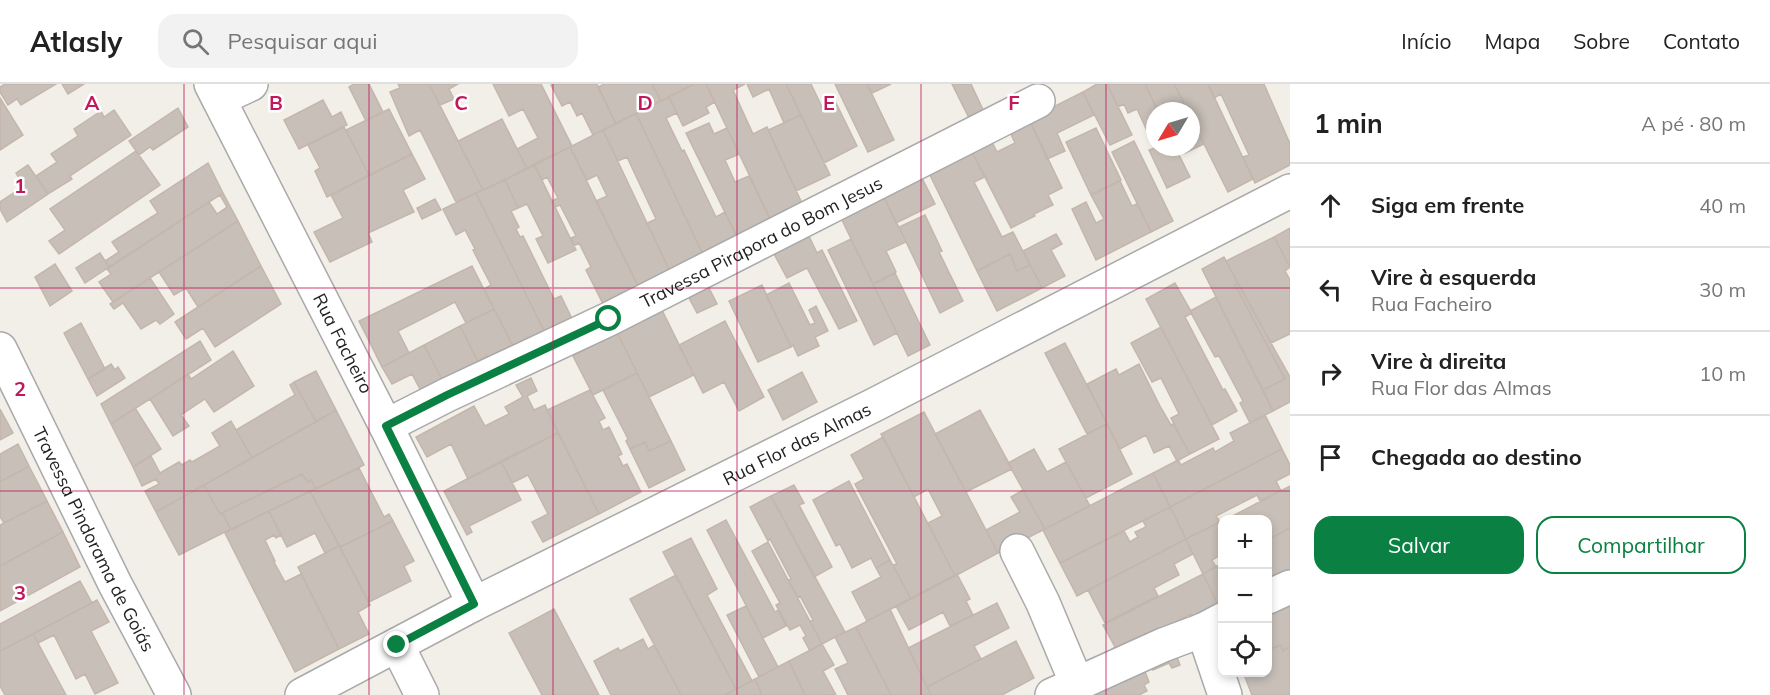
<!DOCTYPE html>
<html lang="pt">
<head>
<meta charset="utf-8">
<style>
  body { margin:0; font-family:Mulish,sans-serif; background:#f2f2f2; color:#222 }
  .controls { position:absolute; right:18px; bottom:18px; display:grid; overflow:hidden; border-radius:12px; box-shadow:0 3px 9px #0003 }
  .controls button { width:54px; height:54px; display:grid; place-items:center; padding:0; border:0; border-bottom:2px solid #e0e0e0; background:#fff; color:#222; font:30px sans-serif }
  .compass { position:absolute; left:1146px; top:18px; width:54px; height:54px; border-radius:50%; background:#fff; box-shadow:0 3px 9px #0003; rotate:232deg }
  .stop { position:absolute; width:18px; height:18px; margin:-14px; border:4px solid #0b8043; border-radius:50%; background:#fff }
  .stop.end { background:#0b8043; border-color:#fff; box-shadow:0 2px 6px #0008 }
  .list { margin:0; padding:0; list-style:none }
  h2 { display:flex; justify-content:space-between; align-items:center; height:78px; margin:0; padding:0 24px; font-size:26px }
  h2 small { font-size:20px; font-weight:400; color:#767676 }
  .list li { display:grid; grid-template-columns:39px 1fr auto; gap:18px; align-items:center; box-sizing:border-box; height:84px; padding:0 24px; border-top:2px solid #e0e0e0 }
  .list b { display:block; font-size:22px; white-space:nowrap }
  .list p { margin:0; font-size:20px; white-space:nowrap; color:#767676 }
  .list em { font-size:20px; font-style:normal; color:#767676 }
  .actions { display:flex; gap:12px; padding:18px 24px }
  .actions a { flex:1; padding:14px 0; border:2px solid #0b8043; border-radius:18px; text-align:center; font-size:21px; color:#0b8043 }
  .actions .main { background:#0b8043; color:#fff }
  .icon { flex:none; width:33px; height:33px; fill:none; stroke:currentColor; stroke-width:2; stroke-linecap:round; stroke-linejoin:round }
  .map { position:relative; flex:none; width:1290px; height:611px; overflow:hidden }
  header { display:flex; align-items:center; gap:36px; box-sizing:border-box; height:84px; padding:0 30px; background:#fff; border-bottom:2px solid #e0e0e0 }
  header strong { font-size:28px }
  nav { display:flex; gap:33px; margin-inline-start:auto; font-size:21px }
  .search { width:420px; height:54px; background:#f2f2f2; display:flex; align-items:center; gap:15px; box-sizing:border-box; padding:0 21px; border-radius:18px; color:#767676; font-size:22px }
  main { display:flex }
  aside { flex:1; background:#fff }
  .map>svg:first-child { display:block }
  .building { fill:#c7bfb8; stroke:#c4b6ab; stroke-width:1.5 }
  .lines { fill:none; stroke-linecap:round; stroke-linejoin:round }
  .pedestrian-casing { stroke:#a9a9a9; stroke-width:36 }
  .minor-casing { stroke:#a9a9a9; stroke-width:36 }
  .pedestrian { stroke:#fff; stroke-width:33 }
  .minor { stroke:#fff; stroke-width:33 }
  .route { stroke:#0b8043; stroke-width:8 }
  .grid { fill:none; stroke:#c2185b; stroke-width:1.5; stroke-opacity:0.55 }
  .labels { text-anchor:middle; dominant-baseline:central; stroke-width:5; stroke-linejoin:round; paint-order:stroke }
  .street-label { font-size:18px; fill:#222; stroke:#fff }
  .grid-label { font-size:20px; text-anchor:middle; font-weight:bold; fill:#c2185b; stroke:#fff; stroke-width:5; stroke-linejoin:round; paint-order:stroke }
</style>
</head>
<body>
<header>
<strong>Atlasly</strong>
<div class="search"><svg class="icon" aria-label="search" viewBox="0 0 24 24"><circle cx="10" cy="10" r="6"/><path d="M15 15l6 6"/></svg>Pesquisar aqui</div>
<nav><a>Início</a><a>Mapa</a><a>Sobre</a><a>Contato</a></nav>
</header>
<main>
<div class="map">
<svg width="1290" height="611" viewBox="0 0 1290 611">
  <rect width="100%" height="100%" fill="#f2efe9"/>
  <path class="building" d="M5,0h51l-35,21 -4,-6 -9,6 -8,-13v-5z
    M62,0h22l-16,10z
    M354,0h15l14,28 -17,9 -17,-34z
    M398,0h31l54,106 -27,12 -36,-72 -11,6 -19,-44 10,-4z
    M429,0h29l-9,5 5,10 -14,6z
    M493,0h48l31,62 -45,23 -10,-20 21,-11 -15,-29 -14,7z
    M553,0h44l19,40 -23,11 -11,-22 -5,3 -7,-14 -8,4 -11,-21z
    M604,0h48l9,17 -45,23 -18,-37z
    M652,0h42l-33,17z
    M694,0h12l9,18 -9,5 3,6 -26,13 -14,-29z
    M706,0h39l-12,6 20,44 14,-7 38,83 -31,17z
    M747,0h39l15,31 -17,8 -15,-34 -16,8z
    M786,0h25l11,23 13,-6 22,45 -33,17z
    M835,0h32l27,56 -26,12z
    M867,0h24l-19,9z
    M952,0h19l14,30 -14,8z
    M1097,0h10l25,51 -22,10 -27,-53z
    M1107,0h38l13,27h-3v36h20l15,30 -23,11 -18,-38 6,-2 -18,-39 -9,4 -4,-9 -6,3z
    M1145,0h29l14,27h-30z
    M1174,0h34l45,95 -25,13 -37,-74v-7h-3z
    M1208,0h56l26,60v21l-35,18 -12,-26 6,-2 -28,-61 -7,4z
    M1083,8l11,23 -37,18 8,18 -18,8 -18,-40z
    M669,13l8,16 -11,5 16,33 2,-1 32,67 9,-5 15,31 -34,18 -70,-148z
    M0,14l23,37 -23,15z
    M323,16l9,17 9,-5 6,13 -48,24 -15,-29z
    M178,24l10,19 -35,23 -3,-3 -11,8 -10,-14z
    M389,25l23,45 -43,21 -23,-45z
    M114,26l17,25 -61,41 2,3 -24,15 -12,-18 21,-14 -6,-8 27,-18 -4,-7 27,-18 3,6z
    M636,29l70,148 -33,17 -26,-55 9,-4 -29,-62 -9,4 -15,-31z
    M801,31l29,60 -34,16 -28,-61z
    M1191,34l13,26 -19,9 -3,-6h9z
    M502,35l25,50 -44,21 -25,-49z
    M1029,35l33,69 -14,7 5,10 -19,9 1,2 -24,12 -40,-78 20,-10 6,12 18,-9 -6,-13z
    M709,39l5,11 13,-6 12,26 -14,6 10,22 14,-6 25,51 -34,16 -54,-110z
    M344,43l25,48 -42,22 -12,-26 5,-3 -12,-23z
    M1096,44l25,52 -30,15 -25,-53z
    M603,46l70,148 -31,16 -46,-93 11,-5 -10,-21 -10,5 -17,-33z
    M1134,57l39,80 -22,11 -39,-80z
    M570,63l72,147 -35,18 -21,-42 5,-3 -12,-24 -5,3 -3,-8 5,-2 -16,-31 -5,2 -3,-6 6,-3 -11,-21 -5,3 -8,-16z
    M971,66l14,27 -11,5 28,55 11,-5 17,33 -13,6 -7,-17 -33,17 -49,-100z
    M136,67l24,34 -101,69 -10,-13 16,-11 -15,-21z
    M412,70l13,25 -22,11 11,22 -46,21 4,9 -42,20 -16,-30 29,-14 -12,-23z
    M208,79l15,30 -114,74 -4,-6 14,-9 -7,-10 46,-29 -8,-12z
    M534,80l42,86 -28,13 -12,-24 7,-3 -16,-32 -9,4 -13,-28z
    M28,81l20,29 -41,28 -7,-13v-7l24,-16 -8,-13z
    M921,92l14,28 -39,19 -13,-28z
    M505,96l13,28 -7,3 8,16 -3,2 4,8 3,-1 31,63 7,-3 15,31 -27,14 -73,-148z
    M1120,97l12,25 5,-2 14,28 -55,28 -24,-51 14,-7 10,21 8,-4 -13,-24z
    M223,109l15,28 -125,81 -14,-20 12,-8 -4,-5 102,-67 8,12 10,-7 -7,-12z
    M476,109l73,148 -33,11 -32,-63 7,-4 -18,-35 2,-1 -10,-19 -9,5 -13,-26z
    M883,111l23,47 -20,9 10,21 -23,12 -32,-66z
    M435,115l6,11 -19,9 -5,-11z
    M925,131l17,36 -3,1 24,49 -23,12 -41,-86z
    M238,137l23,45 -63,41 -12,-19 -12,7 -15,-23z
    M1290,144v39l-16,-30z
    M808,150l9,19 5,-3 35,71 -18,8 -32,-61 -20,10 -14,-26z
    M1056,150l6,10 -11,6 14,26 -23,12 -19,-37z
    M1274,153l16,30 -5,4 5,9v54l-19,9 -45,-82z
    M851,155l46,94 -23,12 -46,-95z
    M100,169l9,14 -24,16 -9,-15z
    M1010,170l7,17 13,-6 12,23 -45,23 -20,-40z
    M1224,173l14,27 -3,1 50,94 -22,11 -61,-121z
    M55,180l17,27 -22,15 -15,-29z
    M261,182l20,38 -66,43 -12,-19 -17,11 -11,-17z
    M472,182l22,43 -28,14 -11,-21 -57,29 11,22 -27,14 -23,-46z
    M895,189l35,72 -22,11 -35,-72z
    M150,194l24,36 -14,10 -4,-4 -15,9 -18,-26 -9,6 -4,-5z
    M789,199l21,42 5,-2 -6,-13 7,-4 12,25 -13,6 4,9 -21,10 -5,-11 -2,2 -25,-52z
    M1175,199l17,30 -7,4 38,73 2,-1 12,22 -25,14 -66,-126z
    M1238,200l52,93v25l-17,9 -10,-21 22,-11 -50,-94z
    M762,201l29,62 -33,15 -29,-61z
    M708,202l9,18 -20,9 -9,-17z
    M1216,213l57,114 -23,12 -10,-20 3,-2 -24,-45 -4,1 -25,-46z
    M494,225l22,43 -24,12 -5,-8 -9,5 -18,-35z
    M662,226l32,65 -45,22 -32,-65z
    M725,237l39,76 -25,14 -15,-29 -21,11 -24,-48z
    M81,239l24,46 -17,10 -24,-46z
    M460,242l20,40 -36,17 -20,-38z
    M1161,243l58,112 -29,15 -19,-36 8,-4 -18,-36 -9,4 -21,-39z
    M617,248l20,41 -44,22 -20,-39z
    M200,257l11,19 -100,64 -10,-20z
    M1065,259l42,81 -20,10 -42,-81z
    M424,261l20,38 -22,10 -10,-19 -20,10 -10,-17z
    M233,267l21,35 -40,26 -9,-13 -24,16 8,11 -16,10 -23,-37 38,-25 3,5z
    M111,280l4,6 3,-3 7,11 -28,18 -9,-17z
    M1139,280l22,44 10,17 2,-1 17,30 -13,7 -8,-15 -15,7 -8,-18 -26,14 -33,-65 29,-15 3,6z
    M316,287l20,39 -20,12 -22,-40z
    M802,288l15,30 -34,18 -15,-30z
    M637,289l34,68 -22,10 -4,-9 -15,7 -4,-8 2,-2 -25,-49z
    M531,294l6,13 -10,5 7,14 11,-5 13,28 -90,46 -17,-35 -24,13 -11,-20 58,-31 11,20 24,-12 -4,-7 18,-10 -7,-12z
    M294,298l22,40 -64,36 -16,-28 59,-35 -5,-10z
    M590,306l15,28 -6,3 4,9 6,-3 13,27 -4,2 5,10 4,-2 14,28 -42,22 -52,-104z
    M135,324l26,41 -28,18 -22,-43z
    M0,325l13,24 -13,7z
    M336,326l28,55 -48,24 -5,-9 -3,2 -6,-8 -82,40 -16,-29z
    M980,326l32,59 -46,23 -31,-58z
    M924,328l74,141 -43,23 -27,-53 14,-7 -14,-27 -14,8 -33,-63z
    M1265,331l17,34 -112,58 -17,-34 25,-13 3,5 32,-17 2,4 19,-11 -4,-8z
    M231,337l21,37 -96,54 -11,-21 14,-7 -3,-5 -14,7 -9,-19 18,-11 9,17 19,-11 3,3 8,-5 2,2 28,-16 -8,-13z
    M1107,340l25,50 -46,24 -27,-49z
    M558,349l41,81 -56,28 -11,-20 16,-8 -20,-39 -16,8 -11,-22z
    M883,353l72,139 -44,23 -18,-34 4,-1 -42,-80 9,-5 -13,-24z
    M671,357l14,29 -36,18 -19,-39 15,-7 4,9z
    M18,360l11,22 -29,16v-28z
    M1034,365l13,23 19,-10 24,44 -45,23 -37,-66z
    M1282,365l8,16v9l-14,7 5,10 -21,10 -3,-6 -41,21 4,6 -34,17 -16,-32z
    M501,377l20,39 -52,26 3,6 -5,3 -23,-44z
    M29,382l18,35 -43,22 -4,-6v-35z
    M359,384l25,49 5,-3 4,7 -53,26 -30,-56z
    M1153,389l17,34 -110,56 -17,-33z
    M302,390l6,8 3,-2 5,9 -85,40 -9,-16z
    M849,397l41,79 -14,8 -5,-10 -19,10 -12,-24 -4,2 -23,-46z
    M204,401l16,29 2,-1 9,16 -52,26 -23,-43z
    M794,401l10,18 -5,2 33,62 -18,10 -43,-81z
    M1290,402v42l-22,12v-20h-43z
    M1023,406l22,39 -47,24 -12,-23 34,-18 -9,-15z
    M310,407l29,55 -14,7 -10,-20 -28,14 -18,-36z
    M771,412l74,136 -23,12 -12,-23 3,-1 -13,-24 -2,1 -10,-17 3,-1 -21,-40 -2,2 -18,-34z
    M47,417l16,31 -63,34v-41z
    M1170,423l16,32 -109,57 -17,-33 64,-32 6,11 8,-5 -3,-5 11,-5 -3,-6z
    M269,427l12,24 -5,3 -2,-3 -9,5 10,21 -1,1 11,20 16,-8 38,75 -44,23 -70,-139z
    M726,436l49,92 3,-2 8,16 -23,12 -56,-108z
    M393,437l21,40 -10,5 7,15 -42,21 -29,-55z
    M1222,437v33l-10,6 4,7 -13,7 -17,-35z
    M1290,444v49l-22,11v-48z
    M63,448l17,35 -80,44v-45z
    M691,454l26,51 -10,6 45,86 -16,8 -73,-137z
    M1186,455l7,15 -19,10 5,11 -25,13 4,8 -53,27 -17,-33z
    M768,458l54,102 -12,7 -7,-13 3,-2 -6,-11 -10,5 -14,-25 4,-2 -28,-52z
    M339,462l31,59 -12,7 11,22 -30,15 -41,-82z
    M890,476l21,39 -44,22 -15,-29 29,-15 -5,-9z
    M1222,479v50l-19,-39z
    M957,490l13,25 -4,2 7,14 -23,11 -7,-14 -34,18 -13,-24z
    M1203,490l19,39 -25,13 -6,-12 -49,25 -22,24 -8,-14 3,-2 -12,-22z
    M676,491l60,114 -11,6h-44l-51,-96z
    M80,497l12,22 -92,48v-27z
    M97,516l12,22 -18,9 27,52 -23,11 -10,-20 -9,5 -22,-44 -16,8 -5,-9z
    M1290,518v45l-7,4 -2,-6 -13,5v-41z
    M997,519l12,25 -35,18 7,13 -54,28 -19,-39z
    M746,522l32,61 -19,10 -32,-62z
    M554,525l45,86h-57l-33,-62z
    M890,525l37,78 4,8h-40l-35,-68z
    M856,543l35,68h-43l-13,-26 13,-6 -13,-26z
    M33,550l5,9 28,52h-61l-5,-9v-35z
    M643,555l5,10 6,-4 27,50h-70l-17,-34 24,-13 2,3z
    M1016,557l18,37 -32,17h-71l-4,-8z
    M822,560l12,21 -11,6 13,24h-31l-16,-34z
    M1281,561l2,6 7,-4v48h-38l-9,-23h25v-22z
    M1174,565l6,16 -8,3 -3,-5 -16,7 -4,-9z
    M789,577l16,34h-43l-7,-16z
    M1142,580l7,18 -5,3 3,6 -8,4h-59z
    M755,595l7,16h-37l11,-6z"/>
  <g class="lines">
    <defs>
      <path id="pedestrian" d="M1268,513l22,-10
        M1077,600l86,-39 40,-15 19,-10"/>
      <g id="minor">
        <path id="s1" d="M211,0l175,342 88,178"/>
        <path d="M219,15l32,-15"/>
        <path id="s2" d="M0,265l115,235 59,111"/>
        <path id="s3" d="M386,342l61,-31 162,-76 429,-218"/>
        <path d="M1017,467l26,52 34,81 -25,11"/>
        <path d="M1203,546l22,65"/>
        <path d="M397,561l25,50"/>
        <path id="s4" d="M302,611l172,-91 400,-199 416,-214"/>
      </g>
    </defs>
    <use href="#pedestrian" class="pedestrian-casing"/>
    <use href="#minor" class="minor-casing"/>
    <use href="#pedestrian" class="pedestrian"/>
    <use href="#minor" class="minor"/>
  </g>
  <g class="lines">
    <path class="route" d="M397,561l77,-41 -88,-178 61,-31 162,-76"/>
  </g>
  <path class="grid" d="M184,0v611M369,0v611M553,0v611M737,0v611M921,0v611M1106,0v611M0,204h1290M0,407h1290"/>
  <g class="labels">
    <g class="street-label">
      <text stroke="none"><textPath href="#s3" startOffset="418">Travessa Pirapora do Bom Jesus</textPath></text>
      <text stroke="none"><textPath href="#s1" startOffset="291">Rua Facheiro</textPath></text>
      <text stroke="none"><textPath href="#s4" startOffset="555">Rua Flor das Almas</textPath></text>
      <text stroke="none"><textPath href="#s2" startOffset="212">Travessa Pindorama de Goiás</textPath></text>
    </g>
  </g>
  <g class="grid-label">
    <text x="92" y="26">A</text>
    <text x="276" y="26">B</text>
    <text x="461" y="26">C</text>
    <text x="645" y="26">D</text>
    <text x="829" y="26">E</text>
    <text x="1014" y="26">F</text>
    <text x="20" y="109">1</text>
    <text x="20" y="312">2</text>
    <text x="20" y="516">3</text>
  </g>
</svg>
<div class="controls">
<button>+</button>
<button>−</button>
<button><svg class="icon" aria-label="locate" viewBox="0 0 24 24"><circle cx="12" cy="12" r="6"/><path d="M12 2v4M12 18v4M2 12h4M18 12h4"/></svg></button>
</div>
<svg class="compass" viewBox="-18 -18 36 36"><path d="M0-13l5 13h-10z" fill="#e53935"/><path d="M0 13l5-13h-10z" fill="#767676"/></svg>
<div class="stop" style="left:609px;top:235px"></div>
<div class="stop end" style="left:397px;top:561px"></div>
</div>
<aside>
<h2>1 min<small>A pé · 80 m</small></h2>
<ul class="list">
<li><svg class="icon" aria-label="ahead" viewBox="0 0 24 24"><path d="M12 20V5M6 11l6-6 6 6"/></svg><div><b>Siga em frente</b></div><em>40 m</em></li>
<li><svg class="icon" aria-label="left" viewBox="0 0 24 24"><path d="M17 20v-9H6M10 6l-5 5 5 5"/></svg><div><b>Vire à esquerda</b><p>Rua Facheiro</p></div><em>30 m</em></li>
<li><svg class="icon" aria-label="right" viewBox="0 0 24 24"><path d="M7 20v-9h11M14 6l5 5-5 5"/></svg><div><b>Vire à direita</b><p>Rua Flor das Almas</p></div><em>10 m</em></li>
<li><svg class="icon" aria-label="arrive" viewBox="0 0 24 24"><path d="M6 21V4h12l-3 4 3 4H6"/></svg><div><b>Chegada ao destino</b></div></li>
</ul>
<div class="actions"><a class="main">Salvar</a><a>Compartilhar</a></div>
</aside>
</main>
</body>
</html>
